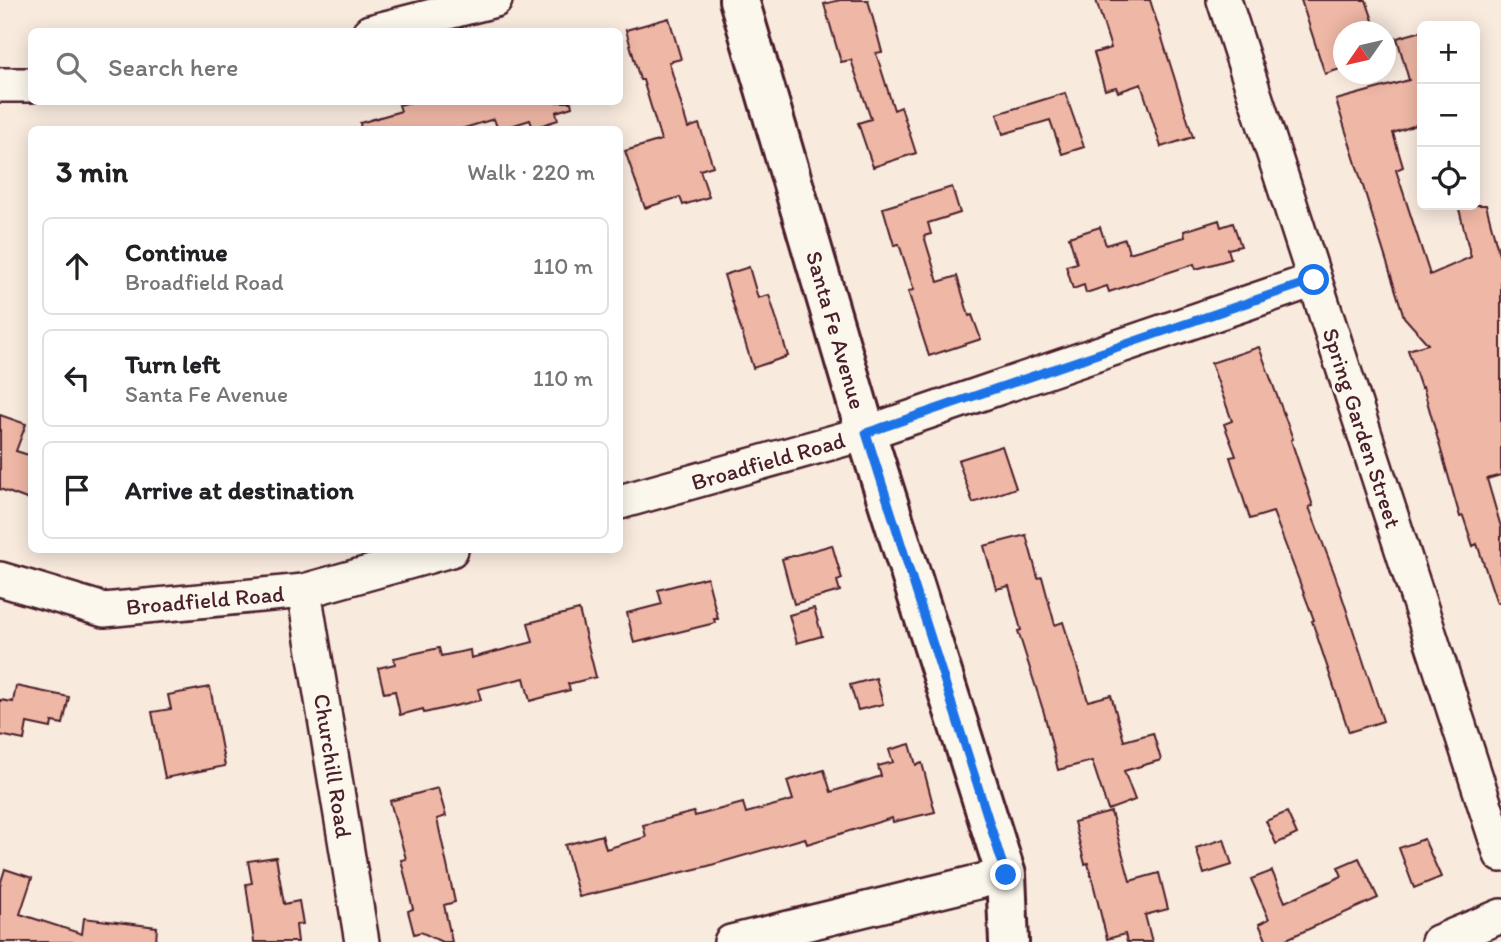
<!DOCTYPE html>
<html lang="en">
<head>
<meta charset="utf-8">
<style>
  body { margin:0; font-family:Itim,sans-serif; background:#f2f2f2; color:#202124 }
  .controls { position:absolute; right:21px; top:21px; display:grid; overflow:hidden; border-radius:10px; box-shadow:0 4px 18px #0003 }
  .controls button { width:63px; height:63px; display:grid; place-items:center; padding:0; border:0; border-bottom:2px solid #e0e0e0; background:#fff; color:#202124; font:35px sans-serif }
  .compass { position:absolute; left:1333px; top:21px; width:63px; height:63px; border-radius:50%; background:#fff; box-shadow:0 4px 18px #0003; rotate:236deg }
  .stop { position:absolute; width:21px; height:21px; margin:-16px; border:5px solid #1a73e8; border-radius:50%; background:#fff }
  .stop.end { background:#1a73e8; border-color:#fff; box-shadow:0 2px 7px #0008 }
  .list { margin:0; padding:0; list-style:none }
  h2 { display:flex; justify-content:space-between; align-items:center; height:91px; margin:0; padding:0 28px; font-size:30px }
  h2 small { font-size:23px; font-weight:400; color:#757577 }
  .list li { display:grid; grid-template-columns:46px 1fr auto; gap:21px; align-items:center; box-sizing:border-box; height:98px; margin:0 14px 14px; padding:0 14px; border:2px solid #e0e0e0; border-radius:10px }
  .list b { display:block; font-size:26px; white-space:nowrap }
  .list p { margin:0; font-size:23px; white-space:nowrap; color:#757577 }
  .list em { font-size:23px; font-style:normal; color:#757577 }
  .icon { flex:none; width:38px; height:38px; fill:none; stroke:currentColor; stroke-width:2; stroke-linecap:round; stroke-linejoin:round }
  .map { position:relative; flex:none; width:1501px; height:942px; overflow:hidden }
  .search { position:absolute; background:#fff; box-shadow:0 4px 18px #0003; left:28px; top:28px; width:595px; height:77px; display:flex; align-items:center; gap:18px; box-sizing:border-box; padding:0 24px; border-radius:10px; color:#757577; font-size:26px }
  .panel { position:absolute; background:#fff; box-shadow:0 4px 18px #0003; left:28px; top:126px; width:595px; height:427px; border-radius:10px }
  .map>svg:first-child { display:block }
  .building { fill:#efb7a5; stroke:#4a1f2b; stroke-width:2 }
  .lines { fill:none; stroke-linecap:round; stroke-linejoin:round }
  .street-casing { stroke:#4a1f2b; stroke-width:38 }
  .secondary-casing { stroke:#4a1f2b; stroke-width:44 }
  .street { stroke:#fbf7ec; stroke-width:33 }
  .secondary { stroke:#fbf7ec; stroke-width:38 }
  .route { stroke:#1a73e8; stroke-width:9 }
  .labels { text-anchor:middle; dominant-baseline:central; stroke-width:6; stroke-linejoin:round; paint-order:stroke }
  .street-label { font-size:23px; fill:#4a1f2b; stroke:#fbf7ec }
</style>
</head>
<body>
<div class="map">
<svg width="1501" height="942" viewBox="0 0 1501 942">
  <rect width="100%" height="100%" fill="#f9eade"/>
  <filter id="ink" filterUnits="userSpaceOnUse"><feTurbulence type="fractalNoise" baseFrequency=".0143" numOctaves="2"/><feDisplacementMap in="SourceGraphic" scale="14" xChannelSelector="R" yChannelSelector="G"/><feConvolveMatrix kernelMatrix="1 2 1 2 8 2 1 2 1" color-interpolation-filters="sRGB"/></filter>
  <g filter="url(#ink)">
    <path class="building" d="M840,0h28l14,52 -6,1 18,57 7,-3 15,46 -43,14 -15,-44 13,-4 -20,-59 -10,2 -17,-58z
      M1096,0h54l43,137 -32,10 -20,-63 -23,8 -2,-5 -11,3 -11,-37 17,-5z
      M1301,0h65l11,32h-34v36l-18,6z
      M669,18l12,41 -12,3 19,66 11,-4 14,42 -13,4 9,27 -26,8 -3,-8 -35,11 -20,-57 36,-11 -18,-60h-3l-14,-50z
      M1422,31v92l-29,10 10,34 -7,3 34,105 41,-18 -13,-52h28l15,57v213l-14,4 14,48v75l-4,1 -20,-59 -4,2 -10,-30 -3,1 -37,-130 -2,1 -13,-38 20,-6 -24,-27 -68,-217 73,-20 -12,-42z
      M1065,93l19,54 -22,7 -12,-34 -47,14 -6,-20z
      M411,102h160l1,5 -16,5 2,8 -25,8 -3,-8 -32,10 -4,-11 -36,11h-97l-1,-7 41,-12 -2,-6z
      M952,187l8,26 -32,10 3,11 -7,2 14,46 19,-6 12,40 3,-1 9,24 -52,17 -21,-65 6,-1 -15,-46 -5,1 -11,-37z
      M1219,220l2,7 12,-4 8,23 -13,3 3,10 -35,10 -2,-5 -85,28 -2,-6 -21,7 -2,-8 -11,4 -7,-23 11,-3 -8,-26 31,-10 6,18 19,-6 4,14 56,-16 -1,-6z
      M749,267l9,31 11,-3 19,61 -35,12 -29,-93z
      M1259,347l34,92 -2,1 22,66 -4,1 26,68 48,146 -34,11 -37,-111 2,-1 -41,-108 -23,7 -20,-62 6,-1 -12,-32 8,-3 -21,-58z
      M0,415l26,9 -10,27 16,5v45l-32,-12z
      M1002,446l14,42 -43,15 -15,-43z
      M1026,535l12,43 4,-1 13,48 8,-3 25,79 23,-6 13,46 29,-8 8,27 -37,11 11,29 -27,10 -16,-49 -34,9 -14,-57 -26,-82 3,-1 -12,-44 -13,3 -12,-43z
      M832,545l10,34 -5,2 3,10 -46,13 -12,-45z
      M707,577l11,42h-4l1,4 -81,20 -7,-30 35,-9 -4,-14z
      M814,608l8,28 -25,7 -8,-28z
      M579,610l17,67 -28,7 2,6 -40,11 -6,-23 -46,11 3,11 -57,13 -1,-4 -23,6 -5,-24 -11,2 -6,-25 17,-4 -1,-6 45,-10 2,8 29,-6 1,8 62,-16 -5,-19z
      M876,678l7,26 -25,6 -8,-25z
      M16,686l53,11 -6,27 -11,-2 -1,6 -24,-5 -3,17 -24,-5v-35l13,2z
      M210,687l15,79 -60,12 -13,-66 19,-3 -3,-14z
      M910,744l6,21 6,-2 13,49 -42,10 -1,-4 -85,26 -2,-6 -97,28 -129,31 -14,-52 37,-10 4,14 40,-12 -3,-12 51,-13 1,4 48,-13 3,10 47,-13 -6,-19 37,-11 7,22 50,-16 -3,-10 15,-4 -4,-12z
      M438,788l8,28 -9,3 18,83 -11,3 8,37h-10l-21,-10 -7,2 -6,-23 5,-2 -12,-49 5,-1 -16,-58z
      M1111,812l19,69 29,-8 9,36 -23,6 7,27h-25l-2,-8 -18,5 -19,-76 -3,1 -11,-42z
      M1287,812l10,22 -21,10 -10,-23z
      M1224,839l8,26 -28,9 -8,-26z
      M1424,839l17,38 -27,11 -15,-40z
      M276,857l8,47 15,-3 4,23 -7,1 2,17h-44l-8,-58 6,-1 -4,-22z
      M1359,858l19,40 -98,44h-13l-8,-18 10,-5 -18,-40 21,-8 13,31 57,-26 -4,-9z
      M5,869l27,9 -12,36 62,20 2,-16 73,9 -1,15h-156v-57z"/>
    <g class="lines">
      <defs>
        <path id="street" d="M1224,0l277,855
          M370,32l125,-32
          M0,85h32
          M620,502l246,-69 448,-153
          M0,579l104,31 200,-19 147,-41
          M304,591l58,351
          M731,942l275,-67
          M1438,942l63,-26"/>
        <path id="secondary" d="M739,0l127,433 140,442 3,67"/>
      </defs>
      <use href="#street" class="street-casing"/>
      <use href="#secondary" class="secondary-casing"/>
      <use href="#street" class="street"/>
      <use href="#secondary" class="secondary"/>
    </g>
  </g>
  <g class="lines" filter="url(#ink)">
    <path class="route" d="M1006,875l-140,-442 448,-153"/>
  </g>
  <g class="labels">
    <g class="street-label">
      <text transform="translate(836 330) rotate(74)">Santa Fe Avenue</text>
      <text transform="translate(1362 428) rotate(72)">Spring Garden Street</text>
      <text transform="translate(768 461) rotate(-16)">Broadfield Road</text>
      <text transform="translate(205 600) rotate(-5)">Broadfield Road</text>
      <text transform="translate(333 766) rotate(81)">Churchill Road</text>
    </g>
  </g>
</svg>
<div class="controls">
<button>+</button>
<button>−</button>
<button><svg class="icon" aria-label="locate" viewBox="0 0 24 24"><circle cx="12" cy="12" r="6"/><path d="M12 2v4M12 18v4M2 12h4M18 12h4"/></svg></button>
</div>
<svg class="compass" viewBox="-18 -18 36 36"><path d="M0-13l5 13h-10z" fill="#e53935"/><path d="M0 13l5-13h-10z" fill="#757577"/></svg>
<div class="stop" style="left:1314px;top:280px"></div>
<div class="stop end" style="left:1006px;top:875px"></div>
<div class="search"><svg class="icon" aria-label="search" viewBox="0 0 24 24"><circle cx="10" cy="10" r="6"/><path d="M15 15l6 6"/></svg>Search here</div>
<section class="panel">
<h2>3 min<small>Walk · 220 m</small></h2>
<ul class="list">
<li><svg class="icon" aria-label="ahead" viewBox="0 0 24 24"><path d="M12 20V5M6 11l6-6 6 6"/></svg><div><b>Continue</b><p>Broadfield Road</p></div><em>110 m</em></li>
<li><svg class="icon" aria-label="left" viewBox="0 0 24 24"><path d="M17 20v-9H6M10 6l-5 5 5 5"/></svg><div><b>Turn left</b><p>Santa Fe Avenue</p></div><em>110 m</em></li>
<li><svg class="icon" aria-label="arrive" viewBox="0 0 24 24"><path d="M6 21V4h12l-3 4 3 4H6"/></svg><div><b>Arrive at destination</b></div></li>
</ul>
</section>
</div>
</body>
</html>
